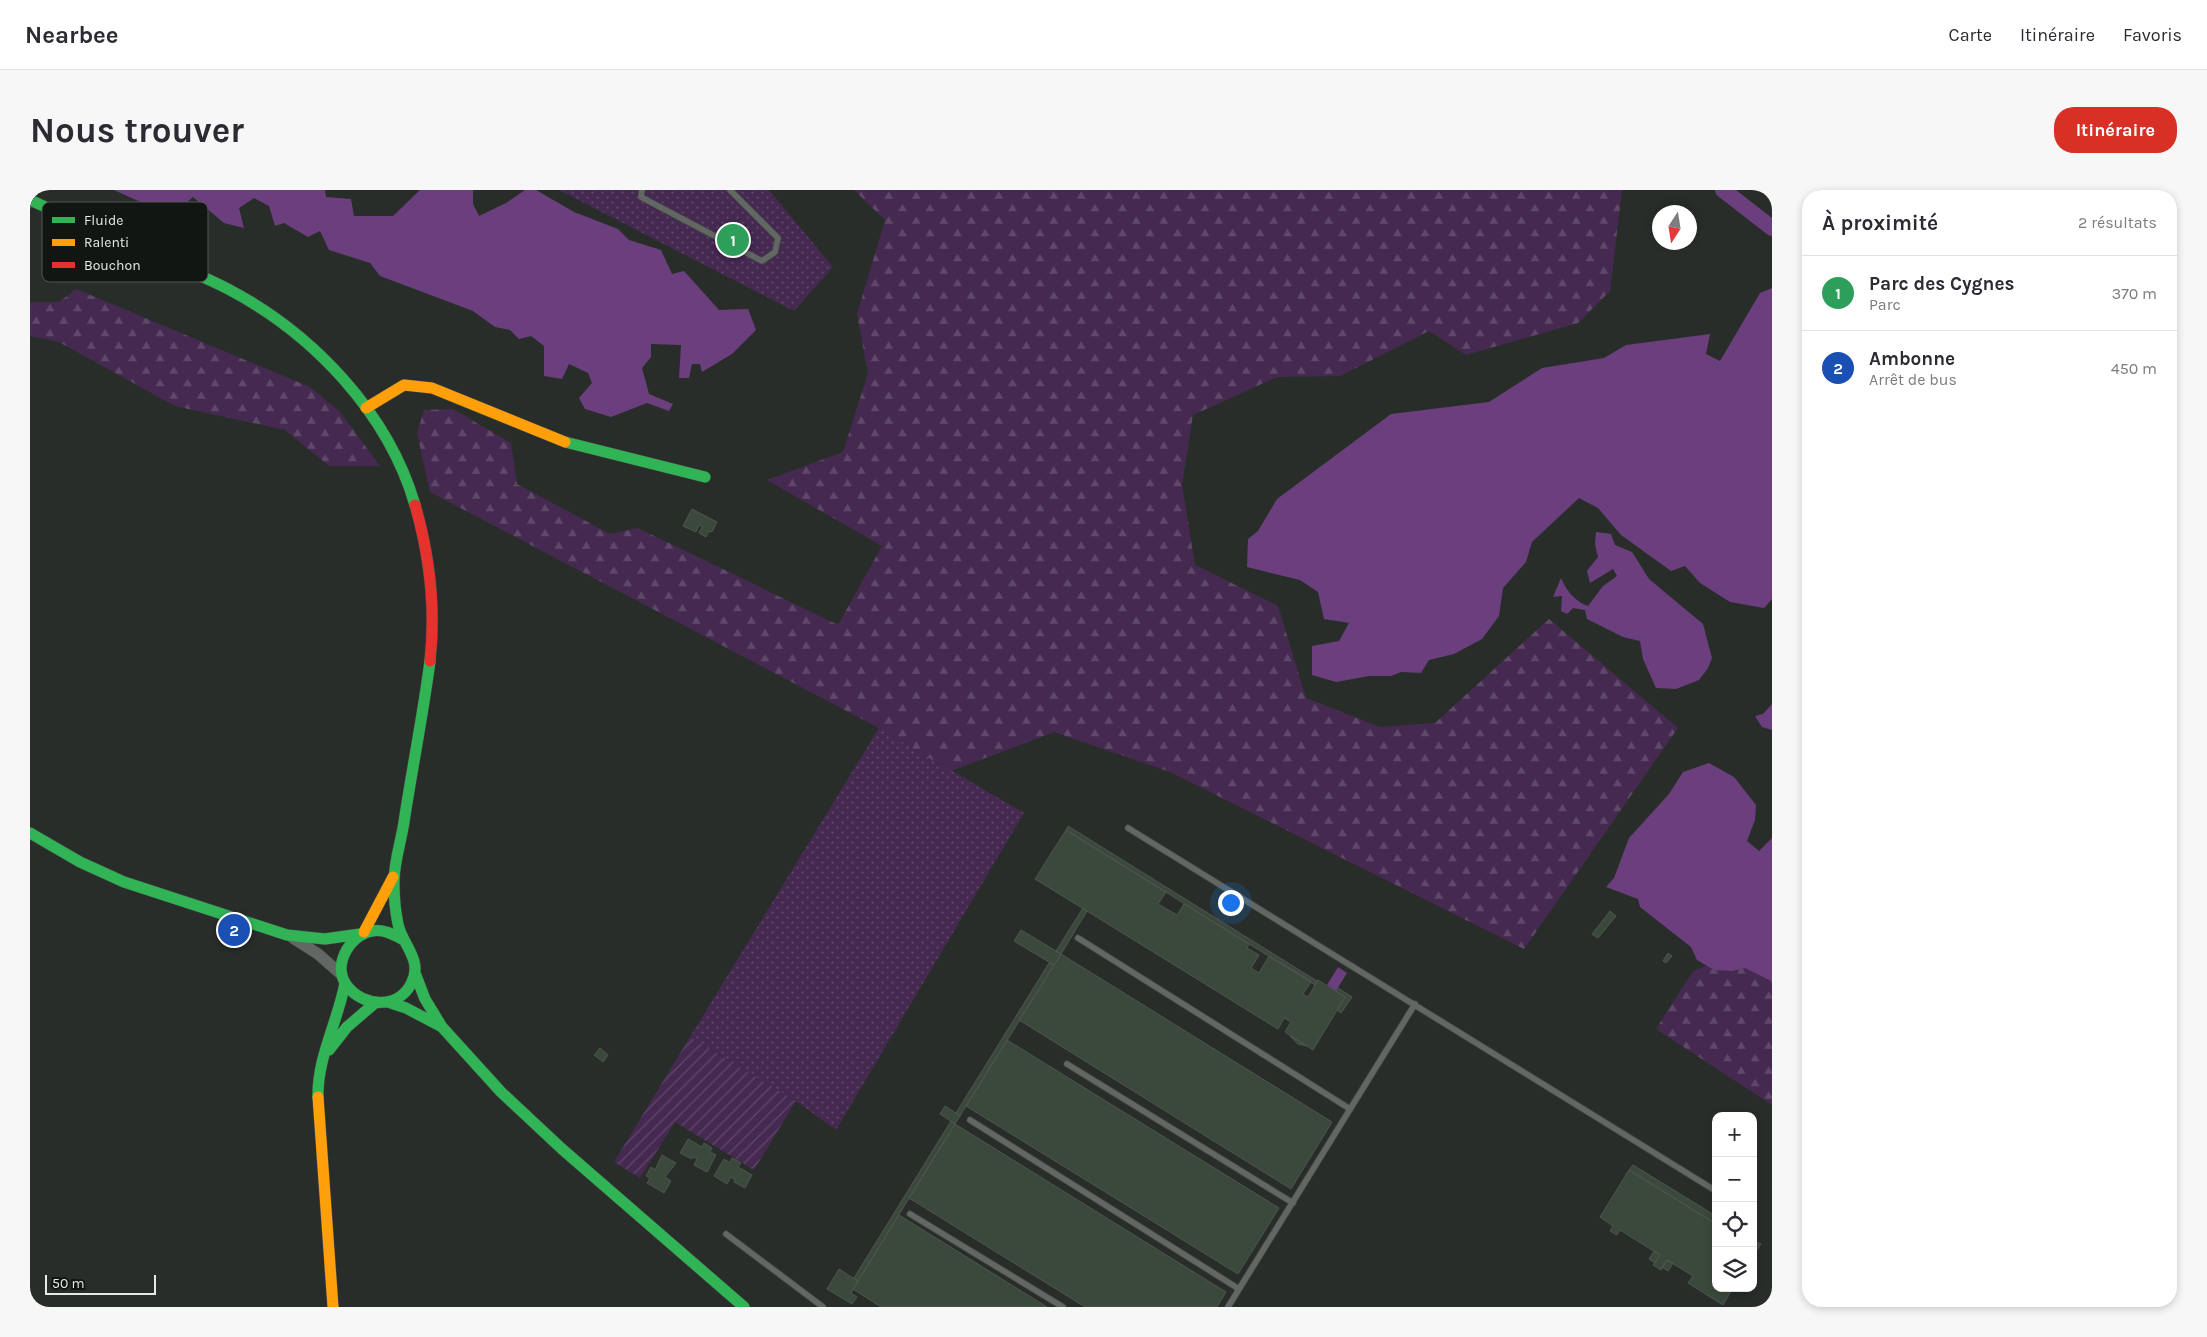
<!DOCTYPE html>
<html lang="fr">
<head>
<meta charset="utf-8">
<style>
  body { margin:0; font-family:Karla,sans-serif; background:#f7f7f7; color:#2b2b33 }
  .controls { position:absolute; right:15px; bottom:15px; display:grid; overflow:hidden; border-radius:10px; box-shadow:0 2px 8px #0003 }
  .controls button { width:45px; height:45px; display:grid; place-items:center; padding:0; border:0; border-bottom:1px solid #e1e1e2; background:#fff; color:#2b2b33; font:25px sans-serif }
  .compass { position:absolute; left:1622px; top:15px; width:45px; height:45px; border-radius:50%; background:#fff; box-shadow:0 2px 8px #0003; rotate:192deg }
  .scale { position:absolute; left:15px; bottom:12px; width:111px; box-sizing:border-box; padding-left:5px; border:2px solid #e5eae5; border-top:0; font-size:14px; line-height:18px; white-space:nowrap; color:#e5eae5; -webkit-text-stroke:4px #121612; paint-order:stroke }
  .you { position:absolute; left:1200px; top:712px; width:18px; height:18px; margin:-12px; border:4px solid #fff; border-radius:50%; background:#1a73e8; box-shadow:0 0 0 8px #1a73e833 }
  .badge { display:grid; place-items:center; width:32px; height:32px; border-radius:50%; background:#d93025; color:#fff; font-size:16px; font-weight:700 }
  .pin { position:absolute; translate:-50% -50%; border:2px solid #fff; box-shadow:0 1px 5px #0006 }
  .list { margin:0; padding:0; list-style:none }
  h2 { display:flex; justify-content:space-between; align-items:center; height:65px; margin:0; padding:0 20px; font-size:21px }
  h2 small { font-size:16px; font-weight:400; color:#7c7c81 }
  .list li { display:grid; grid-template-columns:32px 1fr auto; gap:15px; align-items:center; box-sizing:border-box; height:75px; padding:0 20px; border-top:1px solid #e1e1e2 }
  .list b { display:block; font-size:19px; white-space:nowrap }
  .list p { margin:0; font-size:16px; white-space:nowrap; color:#7c7c81 }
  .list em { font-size:16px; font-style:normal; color:#7c7c81 }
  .icon { flex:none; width:28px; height:28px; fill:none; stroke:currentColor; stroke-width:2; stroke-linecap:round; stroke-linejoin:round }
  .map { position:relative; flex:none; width:1742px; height:1117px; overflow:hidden; border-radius:20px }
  header { display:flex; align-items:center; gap:30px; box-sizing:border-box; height:70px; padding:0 25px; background:#fff; border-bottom:1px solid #e1e1e2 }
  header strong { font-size:24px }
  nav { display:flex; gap:28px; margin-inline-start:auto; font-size:18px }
  .intro { display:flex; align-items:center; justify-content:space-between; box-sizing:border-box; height:120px; padding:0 30px }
  h1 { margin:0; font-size:35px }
  .button { padding:12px 22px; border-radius:20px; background:#d93025; color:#fff; font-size:18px; font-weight:700 }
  main { display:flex; gap:30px; padding:0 30px }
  aside { flex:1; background:#fff; border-radius:20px; box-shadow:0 2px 8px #0003 }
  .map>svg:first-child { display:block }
  .grass { fill:url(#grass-dots) }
  .forest { fill:url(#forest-firs) }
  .garden { fill:url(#garden-furrows) }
  .water { fill:#6b3f7e }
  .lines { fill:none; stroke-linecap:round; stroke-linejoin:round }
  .canal { stroke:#6b3f7e; stroke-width:16 }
  .building { fill:#3b493c; stroke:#505450 }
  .lane-casing { stroke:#444844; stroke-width:7 }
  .street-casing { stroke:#444844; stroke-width:12 }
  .fast-casing { stroke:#444844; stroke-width:12 }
  .slow-casing { stroke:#444844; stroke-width:12 }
  .jam-casing { stroke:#444844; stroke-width:12 }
  .lane { stroke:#636763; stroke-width:5.5 }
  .street { stroke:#636763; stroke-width:11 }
  .fast { stroke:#30b455; stroke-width:11 }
  .slow { stroke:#ff9f0a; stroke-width:11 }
  .jam { stroke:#e5322d; stroke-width:11 }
  .key { fill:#121612; stroke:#515651; stroke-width:1 }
  .key-label { font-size:14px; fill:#e5eae5 }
</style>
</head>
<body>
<header>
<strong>Nearbee</strong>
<nav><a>Carte</a><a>Itinéraire</a><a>Favoris</a></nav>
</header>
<div class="intro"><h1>Nous trouver</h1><a class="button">Itinéraire</a></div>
<main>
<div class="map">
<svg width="1742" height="1117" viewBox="0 0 1742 1117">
  <defs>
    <pattern id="grass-dots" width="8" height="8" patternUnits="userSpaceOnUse" patternTransform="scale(1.25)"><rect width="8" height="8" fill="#452951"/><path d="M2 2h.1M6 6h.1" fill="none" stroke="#60486a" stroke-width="1.8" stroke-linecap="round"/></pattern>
    <pattern id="forest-firs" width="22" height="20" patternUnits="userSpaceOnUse" patternTransform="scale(1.25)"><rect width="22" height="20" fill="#452951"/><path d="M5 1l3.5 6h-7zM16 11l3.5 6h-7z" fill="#60486a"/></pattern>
    <pattern id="garden-furrows" width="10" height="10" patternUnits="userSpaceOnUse" patternTransform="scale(1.25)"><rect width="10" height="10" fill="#452951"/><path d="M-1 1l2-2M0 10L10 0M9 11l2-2" fill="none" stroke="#60486a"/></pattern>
  </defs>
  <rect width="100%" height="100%" fill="#292d29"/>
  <path class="grass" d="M529,0h210l64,77 -39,44z
    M849,538l145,85 -188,317 -40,-29 -106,-64z"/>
  <path class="forest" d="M824,0h768l-12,101 -32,32 -112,32 -37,-24 -89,45 -63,1 -84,38 -11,70 13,80 83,41 28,92 74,29 55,-4 114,-104 129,109 -154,221 -354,-177 -116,-40 -103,39 -72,-43 -449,-236 -13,-59 7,-23 29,-1 58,34 6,41 93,50 28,-6 200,97 44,-79 -115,-66 76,-28 25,-79 -11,-59 28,-94z
    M46,99l234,98 30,25 40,54h-51l-44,-36 -110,-24 -116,-64 -29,-6v-34h29z
    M1742,720v195l-116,-76 37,-58 44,-17z"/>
  <path class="garden" d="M660,847l106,64 -42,69 -79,-48 -35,56 -26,-16z"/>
  <path class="water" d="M84,0h211l1,7 25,2 3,17h39l27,-26h53v14l6,12 27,-13 19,-13h11l38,22 44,17 11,11 32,10 11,24 12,-3 35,39 29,-1 8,21 -24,24 -30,18 -2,-8h-8l-3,14h-10l2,-33 -30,-1v13l-9,11 7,26 24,10 -4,7 -22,-8 -36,14 -26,-8 -6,-11 13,-15 -4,-10 -19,-9 -7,15 -18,-3v-30l-13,-10 -12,3 -9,-9 -15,-3 -22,-16 -93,-35 -10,-13 -41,-13 -9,-19 -12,6 -24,-14 -9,3 -6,-20 -15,-8 -15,10 5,20 -20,-5 -31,-26 -17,14 -29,-6z
    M1742,98v311l-8,9 -34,-6 -30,-19 -15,-17 -14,5 -50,-36 -23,-27 -19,-10 -47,44 -6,20 -23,26 -4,28 -17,23 -28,15 -25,6 -8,13 -20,-1 -10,4h-22l-33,6 -24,-7v-29l27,-5 10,-18 -25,-4 -6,-27 -18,-12 -53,-13 1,-28 10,-8 19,-32 114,-85 98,-12 53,-34 62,-10 22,-13 84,-11 -4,20 14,7 40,-68z
    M1566,342l15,2 4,11 17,7 17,27 54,45 9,34 -4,10 -9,12 -23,9 -20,-1 -13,-29 -3,-18 -17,-4 -36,-18 -2,-9 -12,-2 -6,6 -6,-3 1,-15 -9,1 8,-19c6,13 13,23 27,28l15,-20 14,-10 -4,-7 -23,14 -3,-12 11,-14 -3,-13z
    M1742,514v26l-10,-3 -7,-11 8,-2z
    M1679,573l25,14 22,28 -1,15 -8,21 12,10 13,-13v147l-1,-4 -26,-13 -13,3 -18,-1 -17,-10 -6,-13 -51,-40 -2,-8 -32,-12 8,-9 15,-40 40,-44 14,-22z
    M1308,777l9,6 -11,18 -9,-6z"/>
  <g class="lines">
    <path class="canal" d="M1693,0l49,38"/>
  </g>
  <path class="building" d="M662,319l25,13 -5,10 -3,-1 -3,6 -7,-4 3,-6 -3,-2 -3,7 -13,-6z
    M1038,636l249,155 -2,4 -249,-155z
    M1036,640l100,62 -8,12 19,11 7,-11 65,40 -2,4 12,7 -8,13 8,5 10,-17 39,23 3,3 -8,12 5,3 10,-17 27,17 -32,53 -28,-18 6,-10 -7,-4 -6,11 -243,-150z
    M1053,718l4,3 -26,43 -5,-3z
    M1580,721l6,5 -18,22 -6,-4z
    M991,740l40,24 -7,11 -40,-24z
    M1638,763l4,3 -6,7 -3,-2z
    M1031,764l271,168 -41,67 -272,-169z
    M1019,773l5,2 -94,151 -4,-3z
    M1308,798l14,9 -11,16 -4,-3 8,-13 -9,-6z
    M1260,846l17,10 -9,-2z
    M977,850l272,168 -41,66 -272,-168z
    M570,858l8,7 -5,7 -9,-7z
    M915,916l15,10 -5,8 -15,-10z
    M921,931l4,3 -97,157 -4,-3z
    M925,934l271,168 -9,15h-132l-176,-109z
    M658,949l14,8 2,-4 8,5 -2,4 6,3 -9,17 -13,-7 3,-6 -4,-2 -1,2 -12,-6z
    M632,965l14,8 -11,14 6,4 -7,12 -17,-10 3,-5 -4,-2 5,-9 4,3z
    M702,968l9,5 -3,4 14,8 -7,13 -11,-6 1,-2 -4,-3 -4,7 -13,-8 10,-17 6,4z
    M1603,975l83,51v8l-87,-54z
    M1599,980l87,54v64h17l-10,17 -35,-22 5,-7 -26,-16 -6,10 -8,-5 7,-10 -40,-25 -3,5 -7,-4 3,-5 -13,-9z
    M869,1025l148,92h-166l-28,-18z
    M1723,1050l8,4 -4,6 -4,-3z
    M1624,1061l6,4 -5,8 -6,-4z
    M1637,1070l6,3 -5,8 -6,-4z
    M809,1079l19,12 -7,12 6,4 -5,7 -25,-15z"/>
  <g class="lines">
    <defs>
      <path id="lane" d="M612,0l-1,7 121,64 13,-9 3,-14 -48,-48
        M1098,638l588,363
        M1048,748l272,171
        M1037,874l226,139
        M940,930l269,169
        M880,1024l153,93
        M696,1044l97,73
        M1198,1117l187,-303"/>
      <path id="street" d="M263,748l25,16 24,21"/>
      <path id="fast" d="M0,10c44,20 88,40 132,59 22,10 45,19 66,30 84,44 160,123 187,216
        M535,252l140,35
        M0,643l50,29 44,20 163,53 38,4 35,-5
        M374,750c-10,-5 -20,-11 -32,-9 -23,4 -41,36 -24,56 16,20 50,22 63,-3 13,-24 -9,-39 -13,-60 -3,-14 -4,-28 -4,-42 0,-20 7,-40 10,-60 8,-53 19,-107 26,-161
        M385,783l10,26 17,28 59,65 61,57 182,158
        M358,812l18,6 36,19
        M299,860l18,-23 28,-24
        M288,907c-1,-39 20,-76 27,-114"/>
      <path id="slow" d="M336,218l38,-23 28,3 133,54
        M334,742l29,-55
        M288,907l15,210"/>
      <path id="jam" d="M385,315c15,52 21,102 15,156"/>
    </defs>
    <use href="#lane" class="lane-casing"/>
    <use href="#street" class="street-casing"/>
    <use href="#fast" class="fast-casing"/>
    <use href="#slow" class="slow-casing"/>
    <use href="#jam" class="jam-casing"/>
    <use href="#lane" class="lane"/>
    <use href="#street" class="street"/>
    <use href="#fast" class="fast"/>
    <use href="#slow" class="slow"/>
    <use href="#jam" class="jam"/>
  </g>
  <rect x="12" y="12" width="166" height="80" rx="8" class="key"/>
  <rect x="22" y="27" width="23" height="6" fill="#30b455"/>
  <rect x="22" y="49" width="23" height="7" fill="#ff9f0a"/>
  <rect x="22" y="72" width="23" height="6" fill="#e5322d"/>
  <g class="key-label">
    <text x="54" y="35">Fluide</text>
    <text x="54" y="57">Ralenti</text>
    <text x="54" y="80">Bouchon</text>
  </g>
</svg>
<div class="controls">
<button>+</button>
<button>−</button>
<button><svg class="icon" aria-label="locate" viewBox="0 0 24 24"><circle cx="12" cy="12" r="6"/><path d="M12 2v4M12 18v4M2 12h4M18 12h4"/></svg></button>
<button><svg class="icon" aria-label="layers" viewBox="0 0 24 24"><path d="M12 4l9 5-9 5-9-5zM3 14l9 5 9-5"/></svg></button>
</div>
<svg class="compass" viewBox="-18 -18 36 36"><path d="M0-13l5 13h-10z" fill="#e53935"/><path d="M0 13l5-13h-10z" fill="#7c7c81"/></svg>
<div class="scale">50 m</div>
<div class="you"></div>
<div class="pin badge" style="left:703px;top:50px;background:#2e9e5b">1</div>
<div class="pin badge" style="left:204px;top:740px;background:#1a4fb4">2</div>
</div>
<aside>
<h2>À proximité<small>2 résultats</small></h2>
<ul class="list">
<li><span class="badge" style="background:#2e9e5b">1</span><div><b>Parc des Cygnes</b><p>Parc</p></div><em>370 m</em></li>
<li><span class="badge" style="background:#1a4fb4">2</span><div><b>Ambonne</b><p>Arrêt de bus</p></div><em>450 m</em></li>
</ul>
</aside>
</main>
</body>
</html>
